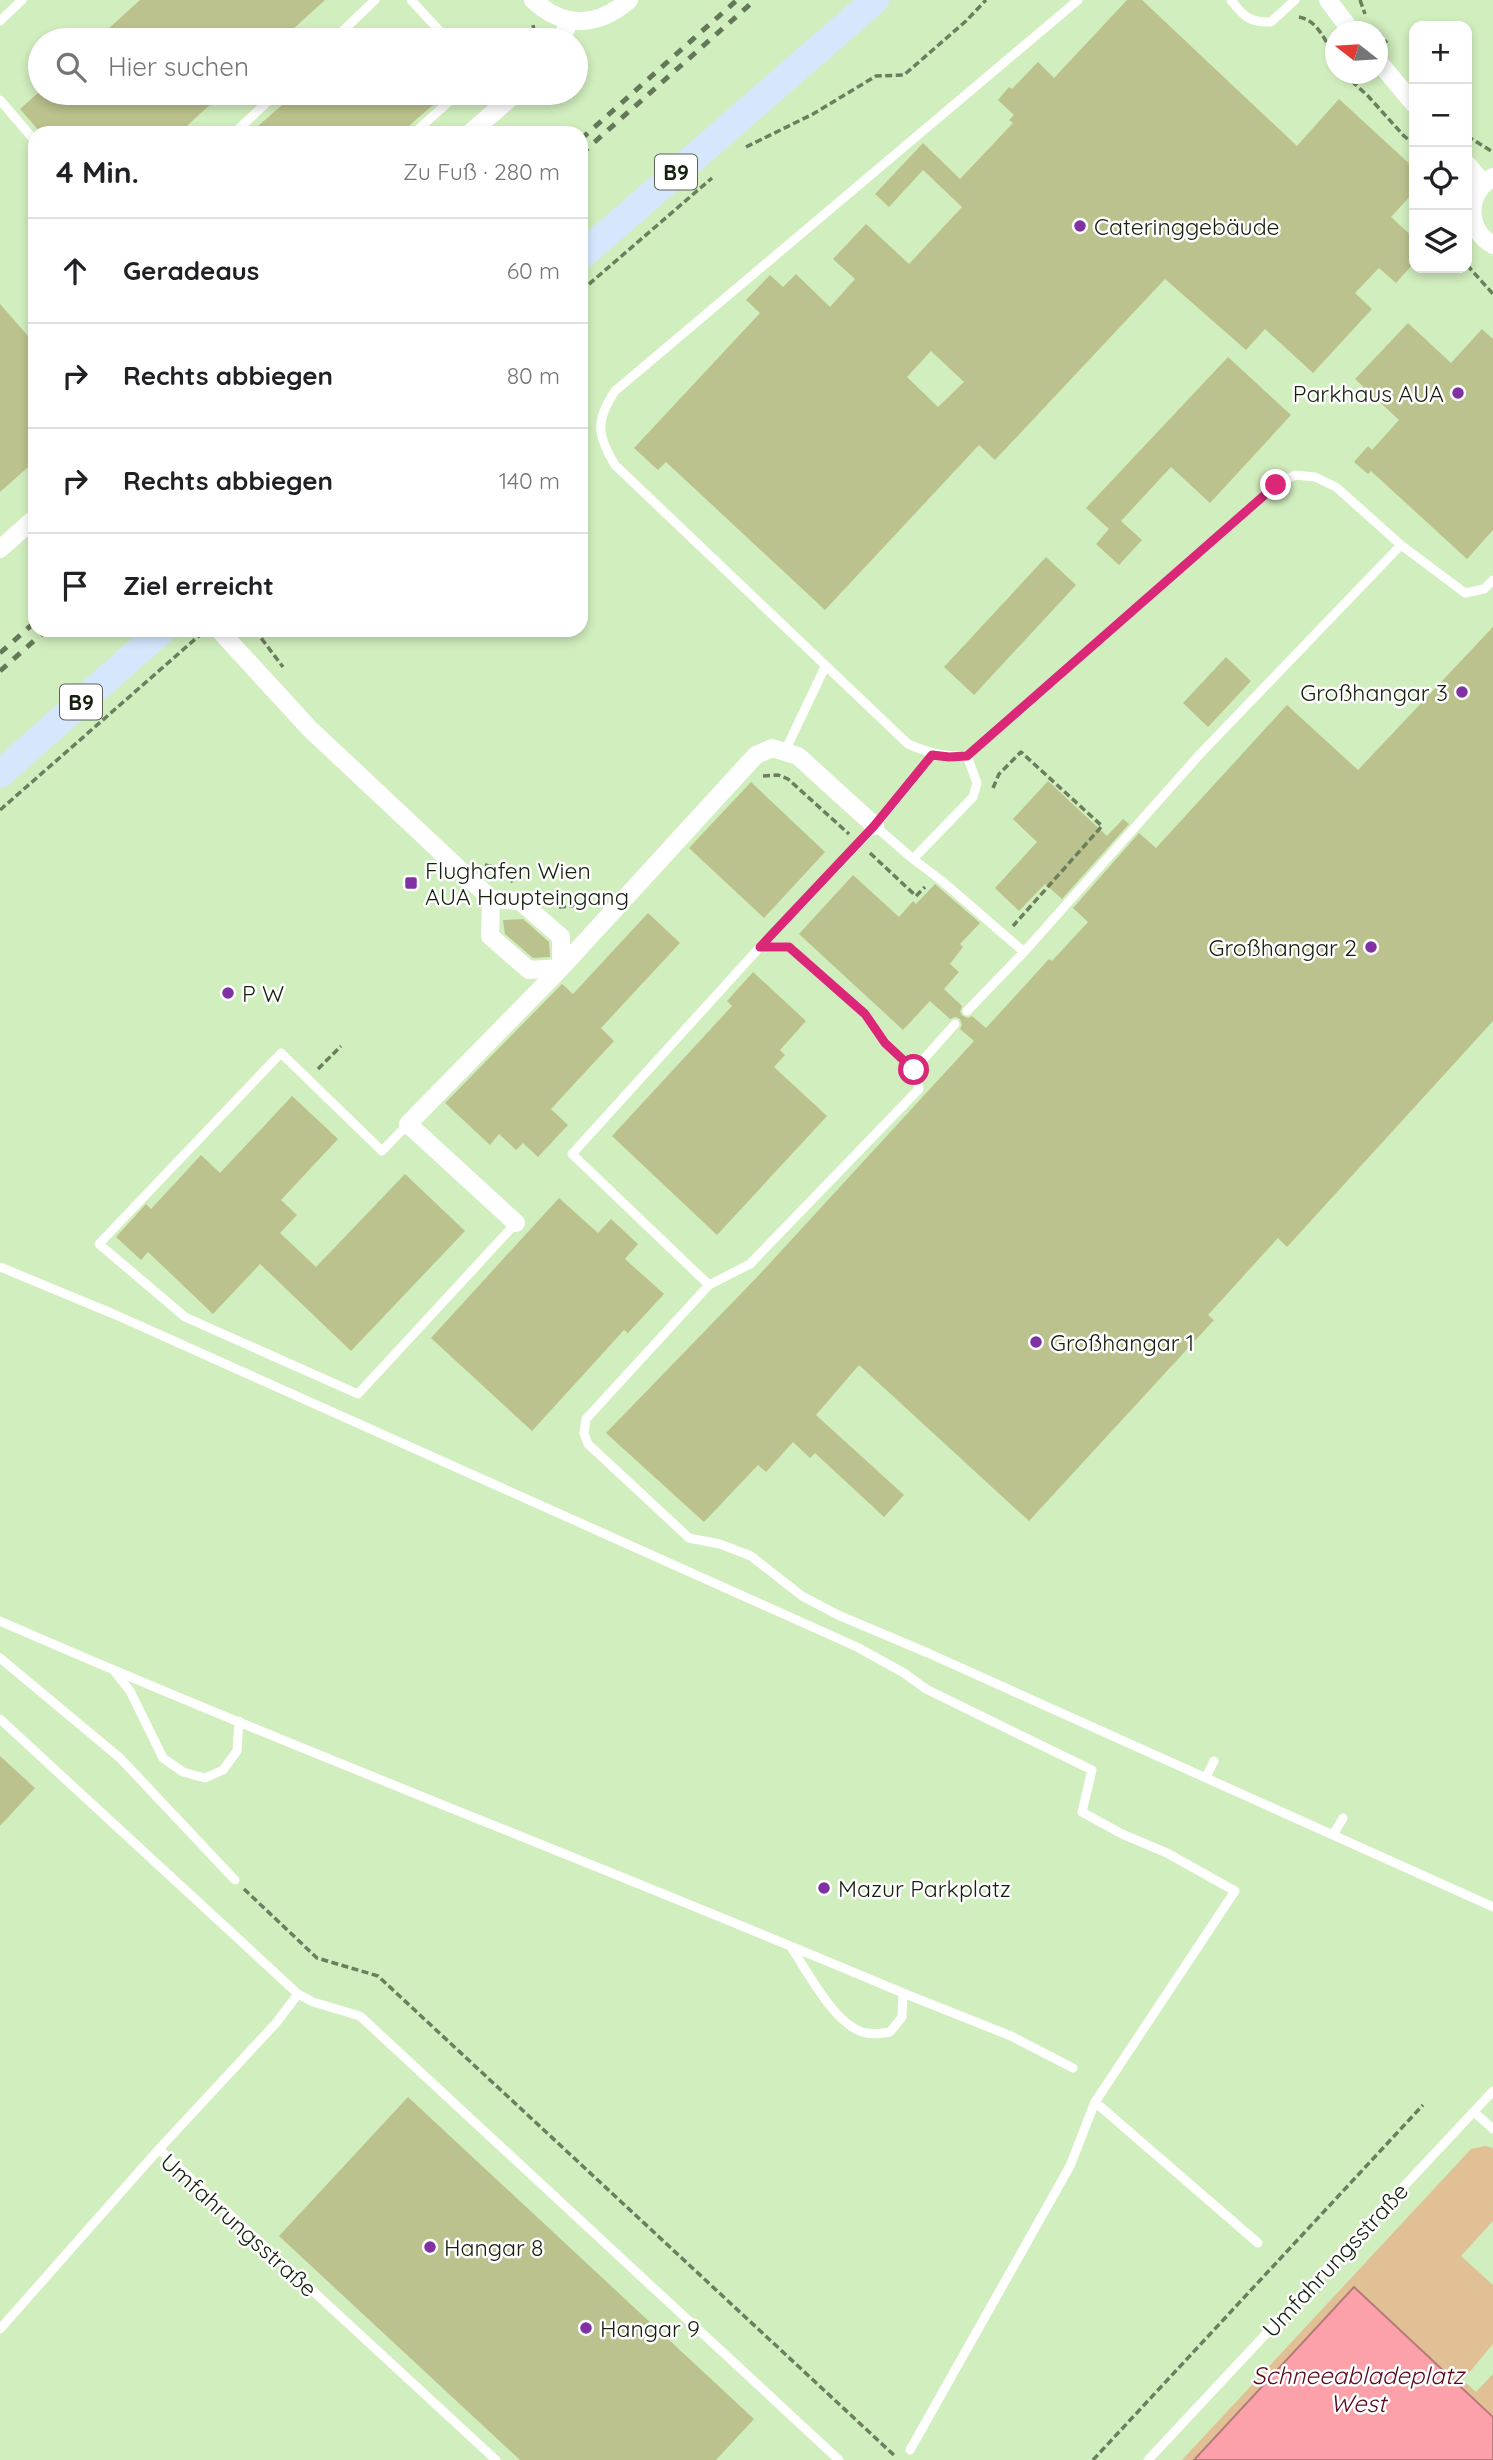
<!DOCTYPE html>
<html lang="de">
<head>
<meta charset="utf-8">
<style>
  body { margin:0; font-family:Quicksand,sans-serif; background:#f6f6f6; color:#202124 }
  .controls { position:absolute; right:21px; top:21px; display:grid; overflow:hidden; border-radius:14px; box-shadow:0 4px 10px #0003 }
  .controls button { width:63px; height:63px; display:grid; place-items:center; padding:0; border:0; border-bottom:2px solid #e0e0e0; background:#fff; color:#202124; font:35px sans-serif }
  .compass { position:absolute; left:1325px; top:21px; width:63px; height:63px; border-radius:50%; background:#fff; box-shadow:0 4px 10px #0003; rotate:287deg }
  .stop { position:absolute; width:21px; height:21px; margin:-16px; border:5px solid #db2777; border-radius:50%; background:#fff }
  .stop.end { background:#db2777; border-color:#fff; box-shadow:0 2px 7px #0008 }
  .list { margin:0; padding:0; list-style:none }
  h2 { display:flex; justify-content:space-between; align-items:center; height:91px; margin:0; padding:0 28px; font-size:30px }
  h2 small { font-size:23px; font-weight:400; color:#757577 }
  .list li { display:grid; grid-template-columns:46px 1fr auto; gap:21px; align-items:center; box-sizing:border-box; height:105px; padding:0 28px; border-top:2px solid #e0e0e0 }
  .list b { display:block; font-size:26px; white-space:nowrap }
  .list em { font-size:23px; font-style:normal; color:#757577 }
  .icon { flex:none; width:38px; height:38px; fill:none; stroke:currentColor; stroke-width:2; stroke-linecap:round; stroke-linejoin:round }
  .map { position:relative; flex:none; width:1493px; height:2460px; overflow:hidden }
  .search { position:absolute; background:#fff; box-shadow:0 4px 10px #0003; left:28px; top:28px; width:560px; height:77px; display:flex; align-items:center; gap:18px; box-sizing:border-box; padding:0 24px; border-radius:38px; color:#757577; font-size:26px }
  .panel { position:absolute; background:#fff; box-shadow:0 4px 10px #0003; left:28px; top:126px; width:560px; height:511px; border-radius:21px }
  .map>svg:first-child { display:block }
  .green { fill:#e1c096 }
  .water { fill:#fca1a9; stroke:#b77a7a; stroke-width:2 }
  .building { fill:#bcc28d; fill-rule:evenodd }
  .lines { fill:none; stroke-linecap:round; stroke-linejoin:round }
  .path { stroke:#6b7e5e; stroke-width:3.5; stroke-dasharray:7 3.5; stroke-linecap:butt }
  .lane { stroke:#fff; stroke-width:9 }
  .street { stroke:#fff; stroke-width:18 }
  .primary { stroke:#d6e7fd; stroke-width:28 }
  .rail { stroke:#647758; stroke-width:5; stroke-dasharray:9 9; stroke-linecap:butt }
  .route { stroke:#db2777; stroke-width:9 }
  .poi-dot { fill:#8032a3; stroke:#fff; stroke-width:2.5 }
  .labels { text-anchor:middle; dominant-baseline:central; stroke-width:5; stroke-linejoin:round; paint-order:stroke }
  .shield { fill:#fff; stroke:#5b6356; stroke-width:2 }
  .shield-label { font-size:21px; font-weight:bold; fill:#15200e }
  .poi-label { font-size:23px; fill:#15200e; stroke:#fff; text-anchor:start }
  .street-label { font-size:23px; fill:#15200e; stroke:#fff }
  .water-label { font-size:24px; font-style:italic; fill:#5a091e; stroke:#fff }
</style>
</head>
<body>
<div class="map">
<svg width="1493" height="2460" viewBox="0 0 1493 2460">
  <rect width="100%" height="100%" fill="#d1eebe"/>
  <path class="green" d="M1485,2146l8,2v73l-32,35 32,29v59l-30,36 13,12 17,-18v43l-139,-129 -160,172h-12l289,-311z"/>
  <path class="water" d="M1354,2287l139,130v43h-299z"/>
  <path class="building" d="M140,0h185l-44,40h-185z
    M1127,0h15l155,146 42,-47 75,69v24l-23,25 23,21v25l-18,20 -17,-15 -24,25 17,16 -59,64 -48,-44 -19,21 -81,-71 -170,181 -16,-15 -154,165 -159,-148 -8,8 -24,-22 126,-135 -14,-13 24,-25 13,12 13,-13 34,33 25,-28 -22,-20 33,-35 43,40 53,-57 -39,-37 -34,37 -14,-13 48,-51 37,36 53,-56 -4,-3 5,-5 -16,-15 11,-13 3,2 26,-27 16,16zM931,351l33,31 -26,25 -31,-30z
    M38,93h185l-44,40h-138l-21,-24z
    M296,93h128l10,11 -33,29h-151z
    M0,304l35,40v117l-35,31z
    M1408,323l43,40 31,-34 11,10v191l-26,29 -96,-88 -3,3 -14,-12 14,-16 4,4 27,-30 -44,-41z
    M1228,357l63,58 -81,88 -39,-36 -50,54 21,19 -23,25 -23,-21 13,-15 -23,-21z
    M1046,557l30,28 -102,110 -30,-28z
    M1493,627v394l-206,226 -9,-9 -70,77 6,5 -185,201 -170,-156 -43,50 88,80 -20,22 -69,-64 -5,5 -17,-16 -27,30 -8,-7 -54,57 -98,-89 154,-159 214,-233 -14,-12 2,-4 -2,-6 -4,-2 -6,2 -20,-18 -27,29 -104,-96 54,-59 46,42 14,-16 3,3 19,-20 45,39 -20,21 3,3 -13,17 9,8 -15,17 18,17 -2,6 3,4 5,2 4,-2 14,12 63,-69 3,2 36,-39 -15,-14 66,-75 17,15 131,-143 71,65z
    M1226,657l25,24 -43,46 -25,-24z
    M1048,781l59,55 16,-17 6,5 -67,75 -17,-15 -26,27 -24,-23 42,-46 -24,-23z
    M751,782l74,70 -61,66 -75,-70z
    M648,913l32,30 -79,85 13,13 -63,68 17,16 -30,32 -15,-14 -7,7 -17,-16 -9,11 -45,-42 117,-119 11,10z
    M523,919l26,23 1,15 -17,1 -28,-24 -2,-14z
    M753,972l53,49 -26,29 5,5 -11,12 53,49 -110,119 -105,-99 120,-130 -5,-5z
    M292,1096l46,43 -57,61 16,15 -17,18 36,34 89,-93 60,57 -114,120 -91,-87 -47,50 -65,-62 -7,8 -25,-23 30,-33 5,5 50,-54 19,18z
    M559,1198l39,35 13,-14 27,25 -13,15 39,35 -36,39 -4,-3 -92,101 -101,-93z
    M0,1756l35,32 -35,38z
    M408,2097l346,322 -38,41h-196l-241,-224z"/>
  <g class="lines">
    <path class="path" d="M1360,0l5,14
      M1299,17c20,4 26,25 37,41
      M533,25l3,15
      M1378,32l9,11
      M1344,74l24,22 36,40 10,8
      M1467,136l26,16
      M746,147l67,-33 63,-38 28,-1 62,-54 20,-21
      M1467,265l26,29
      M581,291l131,-113
      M255,630l28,37
      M763,776l15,-1 10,4 61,55
      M993,788l6,-14 22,-22 81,74 -89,100
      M0,810l201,-176
      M870,853l46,43 9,-9
      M485,865l15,3 13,14
      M559,907l34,-3
      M318,1069l23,-23
      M244,1889l73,69 61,18 518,481
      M1093,2460l330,-355"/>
    <path class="lane" d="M411,0l37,40
      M1078,0l-463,391c-20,30 -18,44 0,74l293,279c21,9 36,13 59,12l309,-271 19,-10 20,2 21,10 65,58 64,48 19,-4 9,-9
      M1231,0c12,16 19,23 40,22l24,-22
      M0,21l22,-21
      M333,40l42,-40
      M0,100l35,41
      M234,133l43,-40
      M414,133l38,-34 -5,-6
      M785,751l40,-84
      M932,755l-57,71 38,33 60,-62 4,-14 -10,-27
      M913,859l29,22 82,71 177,-199 200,-208
      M760,947l115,-121
      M967,1011l57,-59
      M914,1070l5,19 -169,175 -41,21 -123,134 -2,14 4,11 101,94 31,6 31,12 51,40 36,19 90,38 565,254
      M408,1124l-26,27 -101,-98 -182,191 86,73 173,77 158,-171
      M0,1267l116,48 741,332 47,26 22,16 166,81 -10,42 40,22 45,19 68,38 -140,211 -25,64 -160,284
      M709,1285l-137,-131 188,-207h29l76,67 20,29 29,27 41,-46
      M0,1621c298,130 603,245 903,372l-1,24 -12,15c-10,2 -18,3 -28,0 -29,-10 -54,-60 -71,-85
      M0,1658l120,100 115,122
      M115,1672l15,19 33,67 20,14 22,6 18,-8 14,-19 2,-30
      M0,1719l298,275 -22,29 -117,126
      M1206,1777l8,-16
      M1333,1835l10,-17
      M903,1993l108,43 62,32
      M298,1994l15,8 47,14 479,444
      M1095,2102l163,141
      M1474,2112l19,17
      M0,2329l159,-180 337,311
      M1148,2460l345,-369"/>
    <path class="street" d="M533,0c31,29 65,27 96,0
      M1328,0l24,32
      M562,40l7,-20
      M1378,61l36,43
      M470,133l46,-40
      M1467,164l16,19
      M1493,177c-27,17 -28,52 0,68
      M0,549l35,-31
      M219,630l91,99 181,170 29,2 41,36v31l-32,2 -39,-34 1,-37
      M516,1223l-108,-99 153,-156 195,-213 16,-7 26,8 77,70"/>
    <path class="primary" d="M581,256l294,-256
      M0,774l162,-144"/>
    <path class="rail" d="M581,139l156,-139
      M581,154l174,-154
      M0,653l35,-31
      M0,671l46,-41"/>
  </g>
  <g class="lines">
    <path class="route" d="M914,1070l-29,-27 -20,-29 -76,-67h-29l114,-121 58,-71 17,2 18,-1 309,-271"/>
  </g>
  <g class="poi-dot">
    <circle cx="1080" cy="226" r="7"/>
    <circle cx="1458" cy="393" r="7"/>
    <circle cx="1462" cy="692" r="7"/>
    <rect x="404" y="876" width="14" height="14" rx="3.5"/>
    <circle cx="1371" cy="947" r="7"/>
    <circle cx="228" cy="993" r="7"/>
    <circle cx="1036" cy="1342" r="7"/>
    <circle cx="824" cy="1888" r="7"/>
    <circle cx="430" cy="2247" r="7"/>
    <circle cx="586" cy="2328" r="7"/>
  </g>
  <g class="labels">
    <g class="shield">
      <rect x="655" y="154.5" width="42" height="35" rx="5"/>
      <rect x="60" y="684.5" width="42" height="35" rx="5"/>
    </g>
    <g class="shield-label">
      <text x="676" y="172">B9</text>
      <text x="81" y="702">B9</text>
    </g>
    <g class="poi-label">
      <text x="1094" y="226">Cateringgebäude</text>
      <text x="1444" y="393" text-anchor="end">Parkhaus AUA</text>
      <text x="1448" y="692" text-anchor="end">Großhangar 3</text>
      <text x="425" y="870">Flughafen Wien<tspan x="425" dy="26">AUA Haupteingang</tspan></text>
      <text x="1357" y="947" text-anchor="end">Großhangar 2</text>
      <text x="242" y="993">P W</text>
      <text x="1050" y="1342">Großhangar 1</text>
      <text x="838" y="1888">Mazur Parkplatz</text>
      <text x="444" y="2247">Hangar 8</text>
      <text x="600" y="2328">Hangar 9</text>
    </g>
    <g class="street-label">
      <text transform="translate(239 2225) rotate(42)">Umfahrungsstraße</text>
      <text transform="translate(1335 2260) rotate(-47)">Umfahrungsstraße</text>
    </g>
    <g class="water-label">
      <text x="1358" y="2375">Schneeabladeplatz<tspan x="1358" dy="28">West</tspan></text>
    </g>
  </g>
</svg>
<div class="controls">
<button>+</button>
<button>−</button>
<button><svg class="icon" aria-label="locate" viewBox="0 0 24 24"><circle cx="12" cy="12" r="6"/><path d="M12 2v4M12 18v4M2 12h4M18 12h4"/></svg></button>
<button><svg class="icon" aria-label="layers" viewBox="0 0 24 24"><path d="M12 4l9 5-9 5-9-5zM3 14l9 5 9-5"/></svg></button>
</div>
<svg class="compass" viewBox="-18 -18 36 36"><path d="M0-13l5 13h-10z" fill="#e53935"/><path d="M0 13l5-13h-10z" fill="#757577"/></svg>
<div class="stop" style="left:914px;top:1070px"></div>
<div class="stop end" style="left:1276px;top:485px"></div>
<div class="search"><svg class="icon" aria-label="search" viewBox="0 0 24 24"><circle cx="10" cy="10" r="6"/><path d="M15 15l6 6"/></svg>Hier suchen</div>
<section class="panel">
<h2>4 Min.<small>Zu Fuß · 280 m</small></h2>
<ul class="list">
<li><svg class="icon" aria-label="ahead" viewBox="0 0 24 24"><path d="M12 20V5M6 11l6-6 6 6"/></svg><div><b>Geradeaus</b></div><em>60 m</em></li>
<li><svg class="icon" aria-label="right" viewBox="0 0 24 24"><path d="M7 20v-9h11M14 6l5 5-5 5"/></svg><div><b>Rechts abbiegen</b></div><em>80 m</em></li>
<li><svg class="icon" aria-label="right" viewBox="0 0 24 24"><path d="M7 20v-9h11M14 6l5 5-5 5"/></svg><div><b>Rechts abbiegen</b></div><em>140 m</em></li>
<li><svg class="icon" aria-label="arrive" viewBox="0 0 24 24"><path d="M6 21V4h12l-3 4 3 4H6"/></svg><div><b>Ziel erreicht</b></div></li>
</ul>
</section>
</div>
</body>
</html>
